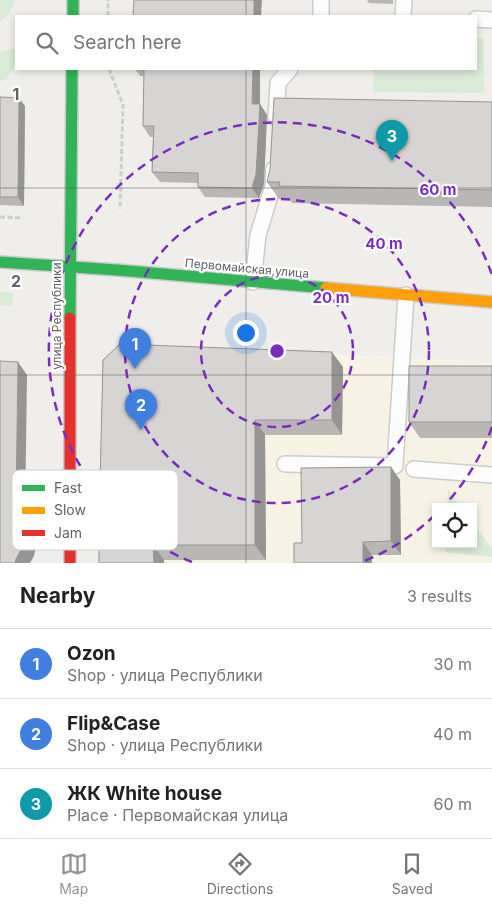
<!DOCTYPE html>
<html lang="en">
<head>
<meta charset="utf-8">
<style>
  body { margin:0; font-family:Inter,sans-serif; background:#f2f2f2; color:#222 }
  .controls { position:absolute; right:15px; bottom:15px; display:grid; overflow:hidden; border-radius:0px; box-shadow:0 2px 8px #0003 }
  .controls button { width:45px; height:45px; display:grid; place-items:center; padding:0; border:0; border-bottom:1px solid #e0e0e0; background:#fff; color:#222; font:25px sans-serif }
  .you { position:absolute; left:245px; top:332px; width:18px; height:18px; margin:-12px; border:4px solid #fff; border-radius:50%; background:#1a73e8; box-shadow:0 0 0 8px #1a73e833 }
  .badge { display:grid; place-items:center; width:32px; height:32px; border-radius:50%; background:#919496; color:#fff; font-size:16px; font-weight:700 }
  .pin { position:absolute; translate:-50% -41px; filter:drop-shadow(0 1px 2px #0008) }
  .pin::after { content:''; position:absolute; top:26px; width:18px; height:15px; background:inherit; clip-path:polygon(0 0,100% 0,50% 100%) }
  .list { margin:0; padding:0; list-style:none }
  h2 { display:flex; justify-content:space-between; align-items:center; height:65px; margin:0; padding:0 20px; font-size:21px }
  h2 small { font-size:16px; font-weight:400; color:#767676 }
  .list li { display:grid; grid-template-columns:32px 1fr auto; gap:15px; align-items:center; box-sizing:border-box; height:70px; padding:0 20px; border-top:1px solid #e0e0e0 }
  .list b { display:block; font-size:19px; white-space:nowrap }
  .list p { margin:0; font-size:16px; white-space:nowrap; color:#767676 }
  .list em { font-size:16px; font-style:normal; color:#767676 }
  .icon { flex:none; width:28px; height:28px; fill:none; stroke:currentColor; stroke-width:2; stroke-linecap:round; stroke-linejoin:round }
  .map { position:relative; flex:none; width:492px; height:563px; overflow:hidden }
  .search { position:absolute; background:#fff; box-shadow:0 2px 8px #0003; left:15px; right:15px; top:15px; height:55px; display:flex; align-items:center; gap:12px; box-sizing:border-box; padding:0 18px; border-radius:0px; color:#767676; font-size:19px }
  .sheet { height:275px; background:#fff }
  nav { display:flex; justify-content:space-around; align-items:center; box-sizing:border-box; height:70px; border-top:1px solid #e0e0e0; background:#fff; font-size:14px; color:#767676 }
  nav a { display:grid; justify-items:center; gap:2px }
  nav .on { color:#919496 }
  .map>svg:first-child { display:block }
  .commercial { fill:#f7f3e4; fill-rule:evenodd }
  .green { fill:#d8ebd6 }
  .lines { fill:none; stroke-linecap:round; stroke-linejoin:round }
  .lane-casing { stroke:#cbcccc; stroke-width:18 }
  .fast-casing { stroke:#cacacb; stroke-width:14 }
  .slow-casing { stroke:#cacacb; stroke-width:14 }
  .jam-casing { stroke:#cacacb; stroke-width:14 }
  .path { stroke:#cacfcc; stroke-width:3; stroke-dasharray:5 2.5; stroke-linecap:butt }
  .lane { stroke:#fdfcfc; stroke-width:15 }
  .fast { stroke:#30b455; stroke-width:11 }
  .slow { stroke:#ff9f0a; stroke-width:11 }
  .jam { stroke:#e5322d; stroke-width:11 }
  .wall { fill:#b8b7b5 }
  .shaded-wall { fill:#969594 }
  .building { fill:#d6d5d3; stroke:#969594 }
  .grid { fill:none; stroke:#5f6368; stroke-width:1; stroke-opacity:0.55 }
  .ring { fill:none; stroke:#7b2cbf; stroke-width:2.5; stroke-dasharray:9 6 }
  .labels { text-anchor:middle; dominant-baseline:central; stroke-width:4.5; stroke-linejoin:round; paint-order:stroke }
  .street-label { font-size:12px; fill:#5f6368; stroke:#fff }
  .key { fill:#fff; stroke:#cfd0d2; stroke-width:1 }
  .key-label { font-size:14px; fill:#5f6368 }
  .grid-label { font-size:16px; text-anchor:middle; font-weight:bold; fill:#5f6368; stroke:#fff; stroke-width:4.5; stroke-linejoin:round; paint-order:stroke }
  .centre { fill:#7b2cbf; stroke:#fff; stroke-width:2.5 }
  .ring-label { font-size:15px; text-anchor:middle; font-weight:bold; fill:#7b2cbf; stroke:#fff; stroke-width:4.5; stroke-linejoin:round; paint-order:stroke }
</style>
</head>
<body>
<div class="map">
<svg width="492" height="563" viewBox="0 0 492 563">
  <rect width="100%" height="100%" fill="#efeeea"/>
  <path class="commercial" d="M120,344l372,18v201h-382zM436,507h37v37h-37z"/>
  <path class="green" d="M0,0h15c-2,8 -8,17 -15,22z
    M476,38h8v55l-111,-1 1,-23h102z
    M16,48c0,16 -2,26 -16,34v-29l3,-2z
    M0,292l13,1 -1,13 -12,-1z
    M448,489l13,18h-14z
    M473,523l19,25v9l-47,-5 1,-8h27z"/>
  <g class="lines">
    <defs>
      <path id="lane" d="M321,0v16
        M403,16l1,-16
        M476,19l16,1
        M276,118l2,-35 12,-14
        M253,282l5,-47 15,-49 1,-17
        M285,464l110,2 11,-171
        M414,469l78,6"/>
      <path id="fast" d="M73,0v16
        M0,262l117,8 209,18
        M70,318l2,-249"/>
      <path id="slow" d="M326,288l166,14"/>
      <path id="jam" d="M70,563v-245"/>
    </defs>
    <use href="#lane" class="lane-casing"/>
    <use href="#fast" class="fast-casing"/>
    <use href="#slow" class="slow-casing"/>
    <use href="#jam" class="jam-casing"/>
    <path class="path" d="M108,16v-16
      M109,69l14,36 -3,104
      M0,217l23,1"/>
    <use href="#lane" class="lane"/>
    <use href="#fast" class="fast"/>
    <use href="#slow" class="slow"/>
    <use href="#jam" class="jam"/>
  </g>
  <path class="wall" d="M367,0h26v4l-24,-1z
    M135,69h125v35l7,11 -3,69 -5,14 -54,-1 -7,-10v-4l-38,-1 -8,-10 1,-35h-3l-7,-11 1,-50h-4z
    M0,97l25,9 -1,100 -24,-1z
    M492,102v105l-200,-4 -3,-4h-10l-12,-17z
    M103,360l240,7 -1,68h-77l1,125h-102l-65,3z
    M492,366v72h-72l-11,-16z
    M391,467l9,13 1,75h-29v8h-78l8,-20z"/>
  <path class="shaded-wall" d="M254,0h8l-1,16h-7z
    M253,69h7v35l7,11 -3,69 -5,14 -7,-10z
    M19,98l6,8 -1,100 -6,-9z
    M332,352l11,15 -1,68 -10,-15z
    M18,362l9,13 -2,144 8,12 3,8v8l-2,9 -4,7h-15z
    M255,420l10,15 1,125 -11,-15z
    M391,467l9,13 1,75 -10,-14z
    M363,542l9,13v8h-9z
    M153,545l11,15v3h-10z"/>
  <path class="building" d="M134,0h120v16h-121z
    M144,69h109l-1,35h8l-4,70 -4,14 -54,-1v-14l-46,-1 2,-46h-11z
    M0,97l19,1 -1,99h-18z
    M274,98l218,4v88l-213,-4 1,-4h-13l3,-13z
    M120,344l212,8v68h-77v125h-102l1,18h-55v-37l4,-166z
    M0,361l18,1 -2,143 8,12 2,8 1,8 -2,9 -9,17 -1,4h-15z
    M409,366h83v56h-83z
    M391,467v74l-28,1v21h-69v-20h8l-1,-75z"/>
  <path class="grid" d="M246,0v16M246,69v494M0,188h492M0,375h492"/>
  <g class="ring">
    <circle cx="277" cy="351" r="76"/>
    <circle cx="277" cy="351" r="152"/>
    <path d="M492 427A228 228 0 0 1 444 506M435 515A228 228 0 0 1 362 562M192 562A228 228 0 1 1 492 275"/>
  </g>
  <g class="labels">
    <g class="street-label">
      <text transform="translate(247 268) rotate(5)">Первомайская улица</text>
      <text transform="translate(56 316) rotate(-90)">улица Республики</text>
    </g>
  </g>
  <rect x="12" y="470" width="166" height="80" rx="8" class="key"/>
  <rect x="22" y="485" width="23" height="6" fill="#30b455"/>
  <rect x="22" y="507" width="23" height="7" fill="#ff9f0a"/>
  <rect x="22" y="530" width="23" height="6" fill="#e5322d"/>
  <g class="key-label">
    <text x="54" y="493">Fast</text>
    <text x="54" y="515">Slow</text>
    <text x="54" y="538">Jam</text>
  </g>
  <g class="grid-label">
    <text x="16" y="100">1</text>
    <text x="16" y="287">2</text>
  </g>
  <circle cx="277" cy="351" r="8" class="centre"/>
  <g class="ring-label">
    <text x="438" y="195">60 m</text>
    <text x="384" y="249">40 m</text>
    <text x="331" y="303">20 m</text>
  </g>
</svg>
<div class="controls">
<button><svg class="icon" aria-label="locate" viewBox="0 0 24 24"><circle cx="12" cy="12" r="6"/><path d="M12 2v4M12 18v4M2 12h4M18 12h4"/></svg></button>
</div>
<div class="you"></div>
<div class="pin badge" style="left:135px;top:369px;background:#3f7fe0">1</div>
<div class="pin badge" style="left:141px;top:430px;background:#3f7fe0">2</div>
<div class="pin badge" style="left:392px;top:161px;background:#0f9aa8">3</div>
<div class="search"><svg class="icon" aria-label="search" viewBox="0 0 24 24"><circle cx="10" cy="10" r="6"/><path d="M15 15l6 6"/></svg>Search here</div>
</div>
<section class="sheet">
<h2>Nearby<small>3 results</small></h2>
<ul class="list">
<li><span class="badge" style="background:#3f7fe0">1</span><div><b>Ozon</b><p>Shop · улица Республики</p></div><em>30 m</em></li>
<li><span class="badge" style="background:#3f7fe0">2</span><div><b>Flip&amp;Case</b><p>Shop · улица Республики</p></div><em>40 m</em></li>
<li><span class="badge" style="background:#0f9aa8">3</span><div><b>ЖК White house</b><p>Place · Первомайская улица</p></div><em>60 m</em></li>
</ul>
</section>
<nav>
<a class="on"><svg class="icon" aria-label="map" viewBox="0 0 24 24"><path d="M3 6l6-2 6 2 6-2v14l-6 2-6-2-6 2zM9 4v14M15 6v14"/></svg>Map</a>
<a><svg class="icon" aria-label="directions" viewBox="0 0 24 24"><path d="M12 3l9 9-9 9-9-9zM9 14v-3h6M13 9l2 2-2 2"/></svg>Directions</a>
<a><svg class="icon" aria-label="saved" viewBox="0 0 24 24"><path d="M7 4h10v16l-5-4-5 4z"/></svg>Saved</a>
</nav>
</body>
</html>
